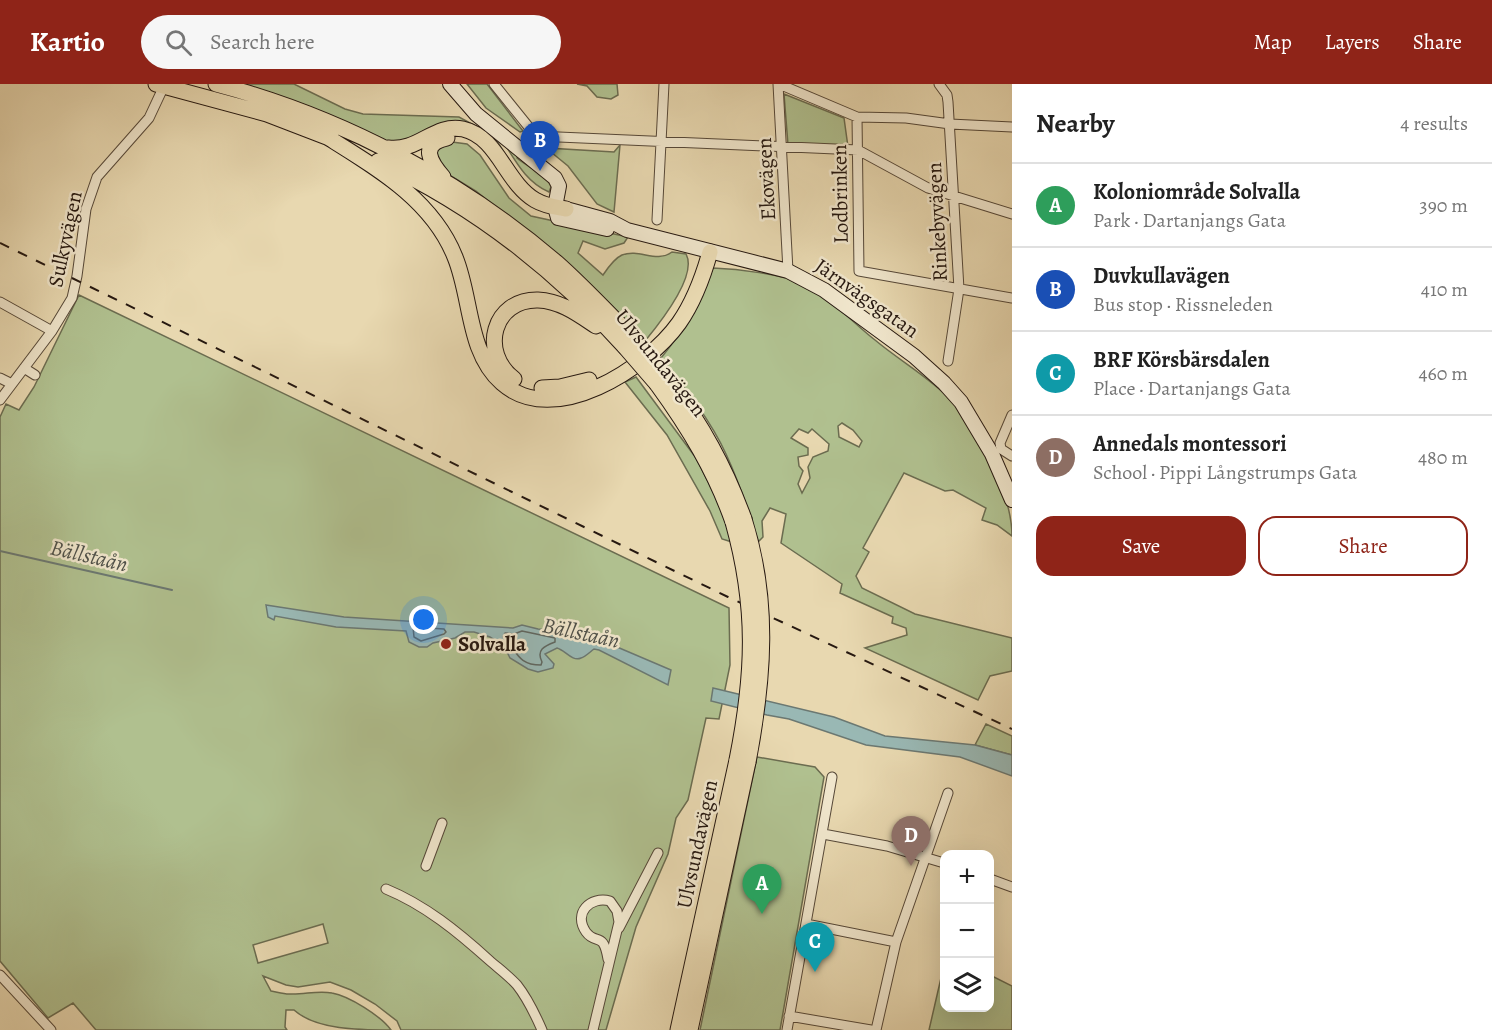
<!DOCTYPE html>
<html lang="en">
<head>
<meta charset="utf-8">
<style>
  body { margin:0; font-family:Alegreya,serif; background:#f6f6f6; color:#222 }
  .controls { position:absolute; right:18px; bottom:18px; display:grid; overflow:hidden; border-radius:12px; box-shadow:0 6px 24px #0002 }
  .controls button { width:54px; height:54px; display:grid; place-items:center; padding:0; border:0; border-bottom:2px solid #e0e0e0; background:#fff; color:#222; font:30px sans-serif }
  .you { position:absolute; left:424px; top:536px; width:21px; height:21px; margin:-15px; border:4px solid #fff; border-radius:50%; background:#1a73e8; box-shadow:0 0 0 9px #1a73e833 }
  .badge { display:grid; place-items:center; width:39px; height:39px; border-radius:50%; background:#8f2418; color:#fff; font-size:20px; font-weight:700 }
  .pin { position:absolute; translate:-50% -50px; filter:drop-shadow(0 2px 3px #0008) }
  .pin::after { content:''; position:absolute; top:32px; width:21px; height:18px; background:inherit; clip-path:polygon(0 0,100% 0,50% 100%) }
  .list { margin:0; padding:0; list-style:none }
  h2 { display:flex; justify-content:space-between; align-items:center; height:78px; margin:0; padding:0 24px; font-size:26px }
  h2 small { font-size:20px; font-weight:400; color:#767676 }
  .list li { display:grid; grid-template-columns:39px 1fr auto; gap:18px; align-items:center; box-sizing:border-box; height:84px; padding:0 24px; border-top:2px solid #e0e0e0 }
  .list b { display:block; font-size:22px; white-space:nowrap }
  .list p { margin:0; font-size:20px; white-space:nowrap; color:#767676 }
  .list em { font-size:20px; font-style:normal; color:#767676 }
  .actions { display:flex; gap:12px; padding:18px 24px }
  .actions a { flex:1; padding:14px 0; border:2px solid #8f2418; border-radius:18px; text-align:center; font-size:21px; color:#8f2418 }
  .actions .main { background:#8f2418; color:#fff }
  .icon { flex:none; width:33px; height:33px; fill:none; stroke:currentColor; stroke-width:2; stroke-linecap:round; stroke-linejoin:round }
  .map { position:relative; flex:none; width:1012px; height:946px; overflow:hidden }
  header { display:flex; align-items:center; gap:36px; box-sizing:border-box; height:84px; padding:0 30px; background:#8f2418; color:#fff }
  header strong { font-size:28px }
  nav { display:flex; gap:33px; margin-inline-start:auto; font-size:21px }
  .search { width:420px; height:54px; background:#f6f6f6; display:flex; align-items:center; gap:15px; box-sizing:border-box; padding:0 21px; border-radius:33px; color:#767676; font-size:22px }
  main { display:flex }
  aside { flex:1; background:#fff }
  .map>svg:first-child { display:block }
  .green { fill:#b0c08f; stroke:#6b6c50; stroke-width:1.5; fill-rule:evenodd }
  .water { fill:#99b8b4; stroke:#6b7872; stroke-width:1.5 }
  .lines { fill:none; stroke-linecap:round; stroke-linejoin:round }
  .shore { stroke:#606862; stroke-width:1.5 }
  .stream { stroke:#6b7872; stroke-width:2 }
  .street-casing { stroke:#564838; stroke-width:11 }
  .secondary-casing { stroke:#261810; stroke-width:16 }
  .primary-casing { stroke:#261810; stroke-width:17 }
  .street { stroke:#f0e6cc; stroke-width:9 }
  .secondary { stroke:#f0e6cc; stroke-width:14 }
  .primary { stroke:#e8d8b0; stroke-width:15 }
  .rail { stroke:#261810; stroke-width:2; stroke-dasharray:10 10; stroke-linecap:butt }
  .primary-bridge-casing { stroke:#261810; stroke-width:17; stroke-linecap:butt }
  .primary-bridge { stroke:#e8d8b0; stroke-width:15 }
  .poi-dot { fill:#8f2418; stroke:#f0e6cc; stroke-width:2 }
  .labels { text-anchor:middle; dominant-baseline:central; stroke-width:5; stroke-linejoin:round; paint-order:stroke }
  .street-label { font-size:21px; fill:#261810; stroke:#f0e6cc }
  .poi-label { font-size:21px; font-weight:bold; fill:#261810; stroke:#f0e6cc; text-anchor:start }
  .water-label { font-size:22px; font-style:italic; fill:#4e5049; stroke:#f0e6cc }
</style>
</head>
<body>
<header>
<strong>Kartio</strong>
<div class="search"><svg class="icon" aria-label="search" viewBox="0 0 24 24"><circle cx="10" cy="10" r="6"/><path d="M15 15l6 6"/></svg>Search here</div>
<nav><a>Map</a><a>Layers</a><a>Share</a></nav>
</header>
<main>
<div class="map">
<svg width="1012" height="946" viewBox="0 0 1012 946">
  <rect width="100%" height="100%" fill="#e8d8b0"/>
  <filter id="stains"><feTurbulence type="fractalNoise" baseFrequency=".00333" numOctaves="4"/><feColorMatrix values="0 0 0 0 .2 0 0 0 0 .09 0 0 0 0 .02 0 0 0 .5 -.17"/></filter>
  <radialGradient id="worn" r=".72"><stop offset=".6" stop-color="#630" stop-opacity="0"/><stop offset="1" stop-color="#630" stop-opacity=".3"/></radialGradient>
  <path class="green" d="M237,0h57l51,25 18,5 96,3 28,15 10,9 25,39 12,11 12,6h-9l-64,-67 -80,14z
    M467,0h20l36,47 -3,1 -34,-24z
    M577,0h40l1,11 -7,4 -14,-2 -10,-11z
    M784,10l60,24 4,29 -60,-2z
    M452,58l15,2 13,11 29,43 22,18 97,21 -4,6 -19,6 -22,-8 -5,12 25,22c4,-6 12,-17 19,-20 18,-7 34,9 50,-3l14,2c12,22 -27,70 -41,87l-118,-108 -51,-42 -30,-18 -11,-22z
    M504,59l14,13 -1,2c10,9 30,16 34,29l-2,5c-22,-9 -33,-30 -45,-49z
    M620,61l-6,67 -17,-8 -29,-38 -22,-18 68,4z
    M713,184c25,1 68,6 90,16 27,13 49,38 72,56 25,21 54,37 76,60 28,29 61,95 61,136l-15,-11 -15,-5 4,-12 -33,-18 -8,1 -41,-18 -41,75 6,4 -13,24 6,12 53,26 97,24v33l-22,5 -12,24 -113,-52 42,-13 -1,-7 -14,-5 1,-6 -53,-24 2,-9 -61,-41 5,-29 -16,-6 -8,13 1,16 -5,5c-9,-30 -19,-60 -32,-88 -14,-31 -43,-70 -65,-96 24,-29 38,-55 52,-90zM842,339l11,7 9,11 -3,6 -20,-10 -1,-11zM799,345l9,4 4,-4 17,15 -1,7 -15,6 -5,10 2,11 -8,15 -4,-9 5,-13 -4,-5 -1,-9 10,-2v-7l-17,-10z
    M79,211l650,313 1,57 -11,54 -13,-1 -18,82 -12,18 -8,36 -32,73 -30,103h-205l-4,-9 -22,-17 -24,-14 -21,-8 -32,5 -12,-2 -23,-9 8,15c6,1 12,3 18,3 15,1 28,-4 43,-1 17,3 49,23 59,37 -31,0 -75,0 -97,-20h-8l-1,17 2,3h-191l-23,-27 -25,15 -48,-57v-544l6,-13 13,6 15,-23zM323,840l5,19 -70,20 -5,-18z
    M636,293l60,81 23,45 13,39 -10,-3 -12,-28 -43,-76 -42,-53z
    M986,640l26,12v19l-37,-10z
    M757,673l58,10 9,10 -44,253h-80z
    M944,881v43h46v-33l22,11v44h-83z"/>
  <path class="water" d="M266,521l78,12 169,11 9,-3 16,4 35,3 30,9 68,29 -3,15 -69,-35 -5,-1c-4,3 -9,8 -13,9 -9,4 -16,-8 -24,-10l-12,6 9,10 -1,4 -15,4 -10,-3 -18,-11 -6,-12 -14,-9 -16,-5h-9l-10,6 -22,5 -6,4h-8l-10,-5 -3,-11 -70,-4 -61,-11 -1,4 -6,-3z
    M713,604l121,29 51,19 90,9 37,10v21l-52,-19 -94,-12 -77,-26 -22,-4 -56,-14z"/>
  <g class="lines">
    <path class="shore" d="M413,543l31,2 2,3 -2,2 -23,7 -7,-4z
      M522,547l33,7v4c-11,4 -19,8 -13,20l-1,3c-25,0 -24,-16 -38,-28l2,-4 9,1z"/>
    <path class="stream" d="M0,467l172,39"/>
    <defs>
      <path id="street" d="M494,0l42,52 322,14 70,38 84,26
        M778,0l10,187
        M779,0l78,33 49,1 44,6 62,3
        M939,0l8,11 1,7 11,187 -11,72
        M857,33l2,154 153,27
        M657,136l7,-136
        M0,218l52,29
        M24,284l11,7
        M0,294l12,6
        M0,316l52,-69 20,-33 5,-22 9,-67 11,-32 52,-59 15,-32
        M1012,331l-12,28 1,6 11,7
        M823,750l64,12 57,17
        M426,782l16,-43
        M990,795l22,8
        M386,805c39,16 72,43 103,71 9,8 20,16 28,25 11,14 18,29 25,45
        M806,840l90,18
        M619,844l39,-75
        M0,891l51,55
        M789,932l82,14
        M593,946l26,-108 -2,-11 -7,-10c-20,-5 -37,12 -24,31 10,14 17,-2 22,27
        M787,946l45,-253
        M876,946l20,-88 52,-149"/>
      <path id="secondary" d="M450,0l26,30 79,64 4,8 -4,21 3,11
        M566,125l44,12 17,9 161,41 36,19 90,66 30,27 17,19 31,52 20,46
        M558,134l49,11"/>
      <path id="primary" d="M156,0l111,30 65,25
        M216,0c125,33 243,95 341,179 27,24 52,51 78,77
        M324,51c51,32 108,64 131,122 17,41 12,95 47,126 52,46 145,-15 177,-60 14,-20 24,-46 31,-71
        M388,64c31,4 46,-25 75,-19 35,8 42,53 72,71 10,6 20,7 31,9
        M378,77c94,44 178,109 247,186
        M443,93c-13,-15 -24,-33 4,-39
        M514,295c-35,-27 -21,-80 24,-79 23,1 40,14 58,26
        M668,295c34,47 56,85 76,140
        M657,300c32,44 58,87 76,138
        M542,304l18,-1 29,-7
        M678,946l59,-270
        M690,946l58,-268"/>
    </defs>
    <use href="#street" class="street-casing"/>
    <use href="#secondary" class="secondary-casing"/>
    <use href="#primary" class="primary-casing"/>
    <use href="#street" class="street"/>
    <use href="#secondary" class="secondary"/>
    <use href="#primary" class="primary"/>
    <path class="rail" d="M0,159l728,354 284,132"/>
    <defs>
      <path id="primary-bridge" d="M635,256l33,39
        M625,263l32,37
        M744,435c26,82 20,159 4,243
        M733,438c24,86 21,152 4,238"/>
    </defs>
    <use href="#primary-bridge" class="primary-bridge-casing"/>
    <use href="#primary-bridge" class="primary-bridge"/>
  </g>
  <circle class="poi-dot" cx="446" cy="560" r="6"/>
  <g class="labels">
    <g class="street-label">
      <text transform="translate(766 95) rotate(-93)">Ekovägen</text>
      <text transform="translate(840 110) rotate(-91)">Lodbrinken</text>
      <text transform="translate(937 138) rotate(-93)">Rinkebyvägen</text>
      <text transform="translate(65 155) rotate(-78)">Sulkyvägen</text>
      <text transform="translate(867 214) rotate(35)">Järnvägsgatan</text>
      <text transform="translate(661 279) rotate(51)">Ulvsundavägen</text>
      <text transform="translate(697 760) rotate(-78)">Ulvsundavägen</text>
    </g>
    <g class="poi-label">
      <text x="458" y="560">Solvalla</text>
    </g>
    <g class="water-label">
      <text transform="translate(89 472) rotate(13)">Bällstaån</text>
      <text transform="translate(581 549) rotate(12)">Bällstaån</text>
    </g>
  </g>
  <rect width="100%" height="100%" filter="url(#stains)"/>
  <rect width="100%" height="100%" fill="url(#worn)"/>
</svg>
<div class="controls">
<button>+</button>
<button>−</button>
<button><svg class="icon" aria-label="layers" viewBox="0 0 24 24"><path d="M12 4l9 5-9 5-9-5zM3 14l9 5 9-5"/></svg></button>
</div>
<div class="you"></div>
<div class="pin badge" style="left:762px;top:830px;background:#2e9e5b">A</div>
<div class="pin badge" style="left:540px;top:87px;background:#1a4fb4">B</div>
<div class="pin badge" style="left:815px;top:888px;background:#0f9aa8">C</div>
<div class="pin badge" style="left:911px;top:782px;background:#8d6e63">D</div>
</div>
<aside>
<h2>Nearby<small>4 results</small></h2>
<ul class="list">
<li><span class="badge" style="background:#2e9e5b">A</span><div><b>Koloniområde Solvalla</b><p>Park · Dartanjangs Gata</p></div><em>390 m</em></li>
<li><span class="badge" style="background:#1a4fb4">B</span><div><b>Duvkullavägen</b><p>Bus stop · Rissneleden</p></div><em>410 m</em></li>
<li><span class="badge" style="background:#0f9aa8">C</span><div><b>BRF Körsbärsdalen</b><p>Place · Dartanjangs Gata</p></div><em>460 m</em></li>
<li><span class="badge" style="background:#8d6e63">D</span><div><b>Annedals montessori</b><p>School · Pippi Långstrumps Gata</p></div><em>480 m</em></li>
</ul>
<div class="actions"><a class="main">Save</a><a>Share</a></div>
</aside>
</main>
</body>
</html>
